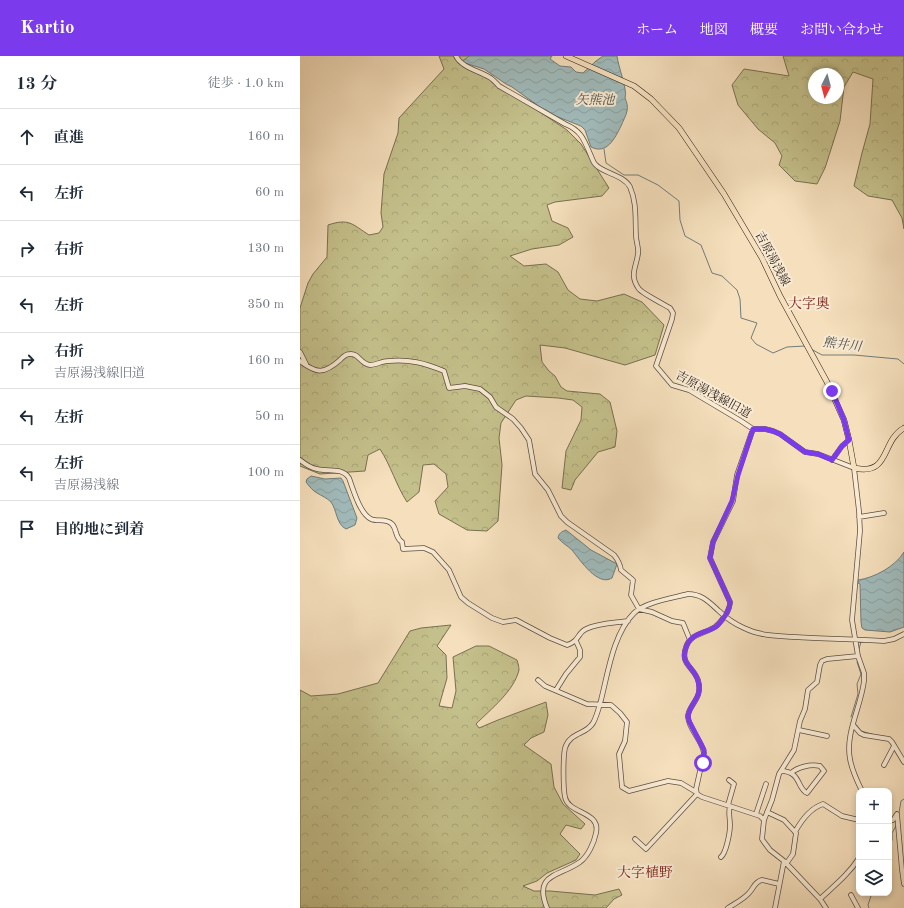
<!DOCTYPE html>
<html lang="ja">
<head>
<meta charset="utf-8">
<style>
  body { margin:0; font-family:"Old Standard TT","Noto Serif JP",serif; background:#f6f6f7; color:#1f2937 }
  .controls { position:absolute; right:12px; bottom:12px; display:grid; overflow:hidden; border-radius:8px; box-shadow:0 2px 6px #0003 }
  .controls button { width:36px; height:36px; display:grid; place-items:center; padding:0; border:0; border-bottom:1px solid #e0e1e3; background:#fff; color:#1f2937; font:20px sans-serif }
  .compass { position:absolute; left:508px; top:12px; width:36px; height:36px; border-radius:50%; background:#fff; box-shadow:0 2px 6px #0003; rotate:186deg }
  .stop { position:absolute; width:12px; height:12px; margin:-9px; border:3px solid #7c3aed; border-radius:50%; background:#fff }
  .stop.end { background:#7c3aed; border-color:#fff; box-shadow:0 1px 4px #0008 }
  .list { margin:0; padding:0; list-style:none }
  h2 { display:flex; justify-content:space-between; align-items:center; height:52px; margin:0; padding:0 16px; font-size:17px }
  h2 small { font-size:13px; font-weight:400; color:#747a83 }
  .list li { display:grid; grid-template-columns:26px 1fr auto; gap:12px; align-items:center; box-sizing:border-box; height:56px; padding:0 16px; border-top:1px solid #e0e1e3 }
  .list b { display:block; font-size:15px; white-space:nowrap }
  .list p { margin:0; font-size:13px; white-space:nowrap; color:#747a83 }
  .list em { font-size:13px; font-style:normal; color:#747a83 }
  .icon { flex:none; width:22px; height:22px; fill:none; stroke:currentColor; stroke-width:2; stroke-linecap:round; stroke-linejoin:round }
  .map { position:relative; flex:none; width:604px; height:852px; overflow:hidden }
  header { display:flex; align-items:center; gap:24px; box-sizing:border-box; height:56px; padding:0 20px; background:#7c3aed; color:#fff }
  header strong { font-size:19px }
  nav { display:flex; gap:22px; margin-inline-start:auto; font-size:14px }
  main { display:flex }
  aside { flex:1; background:#fff }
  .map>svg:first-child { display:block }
  .forest { fill:url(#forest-crowns); stroke:#787052; fill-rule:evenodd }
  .water { fill:url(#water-waves); stroke:#727c7a }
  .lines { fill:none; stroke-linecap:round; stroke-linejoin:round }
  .stream { stroke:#727c7a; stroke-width:1 }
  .minor-casing { stroke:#5e4f42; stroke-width:5.5 }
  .major-casing { stroke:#2c1f19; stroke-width:6 }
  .minor { stroke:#f8ead3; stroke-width:4 }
  .major { stroke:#f5dfbc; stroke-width:5 }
  .route { stroke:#7c3aed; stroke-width:5 }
  .labels { text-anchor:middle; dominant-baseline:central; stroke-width:4; stroke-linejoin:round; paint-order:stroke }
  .street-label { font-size:12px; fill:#2c1f19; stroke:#f8ead3 }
  .water-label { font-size:13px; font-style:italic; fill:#4f4e49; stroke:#f8ead3 }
  .quarter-label { font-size:14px; fill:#7a1f14; stroke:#f8ead3 }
</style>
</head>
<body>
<header>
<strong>Kartio</strong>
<nav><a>ホーム</a><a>地図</a><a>概要</a><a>お問い合わせ</a></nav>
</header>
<main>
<aside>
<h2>13 分<small>徒歩 · 1.0 km</small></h2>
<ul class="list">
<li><svg class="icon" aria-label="ahead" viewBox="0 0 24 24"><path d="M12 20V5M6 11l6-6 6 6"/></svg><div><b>直進</b></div><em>160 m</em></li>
<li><svg class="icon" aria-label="left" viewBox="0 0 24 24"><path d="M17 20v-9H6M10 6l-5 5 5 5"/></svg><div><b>左折</b></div><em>60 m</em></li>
<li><svg class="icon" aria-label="right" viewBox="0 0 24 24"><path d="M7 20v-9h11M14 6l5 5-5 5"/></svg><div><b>右折</b></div><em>130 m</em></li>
<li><svg class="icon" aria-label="left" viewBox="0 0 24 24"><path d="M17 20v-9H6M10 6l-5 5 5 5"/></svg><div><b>左折</b></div><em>350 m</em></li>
<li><svg class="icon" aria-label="right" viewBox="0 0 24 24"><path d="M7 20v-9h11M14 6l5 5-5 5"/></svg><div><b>右折</b><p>吉原湯浅線旧道</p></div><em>160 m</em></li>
<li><svg class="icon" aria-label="left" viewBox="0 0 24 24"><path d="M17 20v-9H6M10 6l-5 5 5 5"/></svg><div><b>左折</b></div><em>50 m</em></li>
<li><svg class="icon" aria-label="left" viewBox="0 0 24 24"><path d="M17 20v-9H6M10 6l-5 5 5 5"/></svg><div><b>左折</b><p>吉原湯浅線</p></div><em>100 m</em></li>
<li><svg class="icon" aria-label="arrive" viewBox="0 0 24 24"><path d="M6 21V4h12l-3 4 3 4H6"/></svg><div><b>目的地に到着</b></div></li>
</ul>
</aside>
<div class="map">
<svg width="604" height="852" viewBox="0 0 604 852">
  <defs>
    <pattern id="forest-crowns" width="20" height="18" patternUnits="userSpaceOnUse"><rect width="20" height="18" fill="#c4c08b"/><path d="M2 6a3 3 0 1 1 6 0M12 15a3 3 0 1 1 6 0" fill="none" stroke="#a9a577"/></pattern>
    <pattern id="water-waves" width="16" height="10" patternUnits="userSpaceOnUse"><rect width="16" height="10" fill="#a0baba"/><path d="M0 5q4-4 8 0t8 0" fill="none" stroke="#8a9f9f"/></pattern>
  </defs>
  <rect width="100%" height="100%" fill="#f5dfbc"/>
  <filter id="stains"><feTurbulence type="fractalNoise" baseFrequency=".005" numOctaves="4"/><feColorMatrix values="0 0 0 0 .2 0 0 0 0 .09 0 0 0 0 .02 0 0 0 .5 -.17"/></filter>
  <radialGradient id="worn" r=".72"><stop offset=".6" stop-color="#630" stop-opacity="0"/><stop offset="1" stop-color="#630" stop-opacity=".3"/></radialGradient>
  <path class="forest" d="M139,0h30l-7,10 18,6 87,58 14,14 28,44 -7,8 -47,6 -8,3 5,16 16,7 5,9 -14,8 -27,4 -22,7 14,10 22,-2 12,8 10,18 12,9 17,2 27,-7 18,8 22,23 -9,30 -30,10 -60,-17 -25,-3 2,17 7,9 6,5 6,11 6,4 33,3 10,8 7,29 -2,16 -17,5 -23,28 -4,10 -9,-2 4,-37 15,-31 1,-13 -9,-7 -15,-2 -32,-2 -10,4 -15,23 -2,15 3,27 -4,56 -11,10 -20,-1 -28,-16 -4,-13 13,-14 -2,-13 -12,-10 -11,1 -4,27 -12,10c-11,-17 -16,-36 -27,-53l-12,6 -3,16 -45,3 -20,-8v-158l8,-25 5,-9 14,-17 1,-32c21,-7 24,-1 41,10l10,-2 4,-6 -2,-14 3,-39 14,-41 1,-15 45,-49z
    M483,0h121v173l-2,-11 -10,-18 -24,-4 -14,-10 8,-33 8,-29 3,-45 -20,-7 -9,15 -4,34 -15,47 -8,16 -22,-3 -16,-16 3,-9 -7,-13 -17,-14 -20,-24 -6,-20 12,-16 45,7zM514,18h24v24h-24z
    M151,569l-14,21 9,9 1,23 -8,28 13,2 4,-17 -3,-34 23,-11h13l28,14c1,3 2,7 2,10 -5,21 -28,39 -43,54l3,4 19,-8 48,-18 2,13 -4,17 -13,6 -7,7 27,19 3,23 9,17 22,20 -4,5 -15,-4 -6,9 20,20 -4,6 -29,13 -10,8 -14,5 11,5h16l45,4 24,-6 3,6 -8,4 -8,9h-306v-218l11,6 27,-2 40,-11 32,-52 11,-3z"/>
  <path class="water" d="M169,0h83l-2,3 10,7 11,1 5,5 7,1 13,-12 7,-5h14c1,10 11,35 8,42 2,5 3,8 2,13 -1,5 -4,10 -6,15 -6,12 -14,29 -30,21l-6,-17 -4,-4 -33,-13 -36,-26 -6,-3 -22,-15 -19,-6 -2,-2z
    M11,420l14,3 16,-1 2,3 14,37 -2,7 -9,4c-10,-5 -9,-19 -15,-27 -4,-4 -9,-6 -14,-9 -4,-2 -8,-7 -11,-11l1,-3z
    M266,474l25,20 26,14 -5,14c-14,9 -32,-18 -40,-28 -4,-4 -10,-7 -14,-12 1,-5 3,-6 8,-8z
    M604,496v75l-14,5 -25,-2 -3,-2 -1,-6 -1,-38 -2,-1v-3c16,-2 38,-14 46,-28z"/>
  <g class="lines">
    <path class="stream" d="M304,93l2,14 18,12h14l20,10 21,16 1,19 5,16 16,9 11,28 10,3 15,14 3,9 1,19 16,5 -6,15 5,6 17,9 14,-6 18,-1
      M511,293l11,6h32l44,4 6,5
      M559,593l2,-7
      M551,661l7,-23 -1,-10 4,-10 -4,-12
      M555,667l6,8 14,4
      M599,757l2,-12 3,-2
      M589,792l3,-8v-7l4,-7
      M569,852l-1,-3 4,-12"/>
    <defs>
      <path id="minor" d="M156,0c5,11 23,15 33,21 4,2 7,6 10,9l66,38c17,7 19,16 26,32 1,2 2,6 4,8 7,9 29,11 35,23 7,16 5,32 6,49 0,5 3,12 2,18 -2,14 -9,21 1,35 3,4 24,15 31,19l3,5 -1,6 -16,47 16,19 17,5 52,31 12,8h12l8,2 7,3 25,18 13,2 36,14 5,43 1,20 -8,89 6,36 6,17v8c-3,26 -19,52 -14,78 2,12 7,22 12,32
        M0,296l6,12
        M0,305c17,13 24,13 40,-1 3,-3 5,-6 10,-6 9,-1 10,10 20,11 6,0 12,-4 18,-4 22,-2 36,2 56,10l5,17 16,-2 15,3 10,8 6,10 17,12 8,9 8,12 6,34 13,16 13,26 6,6 47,33c4,5 6,8 7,15l12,10 -2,15 8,14 13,3 20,9 11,2 7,17
        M0,404c5,4 10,8 17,9 11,3 25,-2 32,9 4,11 11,36 22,41 6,3 15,-1 21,5 5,5 3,14 10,18l1,7 21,-1 9,4 16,18 12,27 7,6 24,15 11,4 13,-2 34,18 17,7c13,-4 10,-12 19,-16 12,-6 28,-6 42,-8
        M532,404l10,-14 7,-6
        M559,461l25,-4
        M238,624l7,6 42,18 24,1 9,8 7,9 -2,19 -6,13 3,33 7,4 39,-10 13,2 15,9
        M256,634l10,-16 14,-17v-7l-4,-9
        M553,669l7,8 4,2 25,4 3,3 12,20
        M499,674l28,6
        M584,709l10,-19
        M481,715c20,0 16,18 26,22l17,-22 -4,-5c-10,-2 -22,1 -29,7
        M397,738l5,3 58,19 4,4
        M428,749l6,-21 -5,-4
        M467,756l17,8 12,13 -3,21 -7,10
        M456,758l10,-30
        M597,758l5,56 2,14
        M589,765l4,-1 4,-6
        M495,776c6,-11 16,-24 28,-28l19,12 17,4
        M335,783l11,10 51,-55 -1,-5 8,-36c-2,-13 -15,-23 -16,-36 -1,-11 16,-18 10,-37 -5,-14 -18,-15 -12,-33 4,-13 18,-13 29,-20 4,-3 7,-7 10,-11 3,-5 5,-8 5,-14l-20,-44 3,-16 20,-41 4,-26 16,-46
        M421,801c5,-4 9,-24 9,-32 0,-7 -2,-13 0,-19
        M551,839l7,13
        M520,843c14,-13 29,-25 39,-41
        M247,852c-14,-35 12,-31 33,-46 8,-6 14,-19 16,-29 5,-22 -28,-19 -31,-36 -2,-9 -2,-40 0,-49 5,-16 21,-13 28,-25 4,-7 6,-16 8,-23 7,-27 12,-66 33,-87 11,-11 39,-15 54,-19 14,0 21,8 31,17 7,7 16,13 25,17 16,8 34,8 51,9 30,2 59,2 89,4l10,-2 10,-5
        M428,852c6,-4 16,-9 21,-15 5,-5 5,-11 13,-13l17,4
        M475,852l9,-47
        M526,852l-6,-9 -36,-38 -14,-11 -6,-8 -2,-3 2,-19 8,-20 7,-26 15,-24 6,-29 5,-12 3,-19 9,-8 3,-17 2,-4 5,-2 31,-3"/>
      <path id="major" d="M266,0l68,30 17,13 28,29 45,66 38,64 18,38 47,86 17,38 5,20 5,28c37,8 26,-26 50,-40"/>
    </defs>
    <use href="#minor" class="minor-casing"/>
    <use href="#major" class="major-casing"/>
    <use href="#minor" class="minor"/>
    <use href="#major" class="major"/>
  </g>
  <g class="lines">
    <path class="route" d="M403,707l1,-13 -15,-29 -1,-5c2,-14 15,-18 10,-35 -4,-16 -21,-17 -10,-38 5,-10 21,-11 29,-17 3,-3 5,-7 8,-10 3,-5 5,-8 5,-14l-20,-44 3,-16 19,-41 6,-26 15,-46h12l8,2 7,3 25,18 13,2 14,6 10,-14 7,-6 -5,-20 -12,-29"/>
  </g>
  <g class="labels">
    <g class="street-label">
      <text transform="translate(472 203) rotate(62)">吉原湯浅線</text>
      <text transform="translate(413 339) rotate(29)">吉原湯浅線旧道</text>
    </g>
    <g class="water-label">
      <text x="295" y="44">矢熊池</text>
      <text transform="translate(542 289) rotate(7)">熊井川</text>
    </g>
    <g class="quarter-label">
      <text x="509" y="248">大字奥</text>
      <text x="345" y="817">大字植野</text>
    </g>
  </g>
  <rect width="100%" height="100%" filter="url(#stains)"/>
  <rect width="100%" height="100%" fill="url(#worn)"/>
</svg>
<div class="controls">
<button>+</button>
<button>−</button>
<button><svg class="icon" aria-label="layers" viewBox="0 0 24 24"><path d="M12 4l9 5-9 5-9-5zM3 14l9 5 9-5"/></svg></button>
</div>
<svg class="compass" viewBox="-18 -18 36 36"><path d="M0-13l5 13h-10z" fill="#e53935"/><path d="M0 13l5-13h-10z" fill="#747a83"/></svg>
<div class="stop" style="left:403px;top:707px"></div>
<div class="stop end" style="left:532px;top:335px"></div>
</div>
</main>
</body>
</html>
